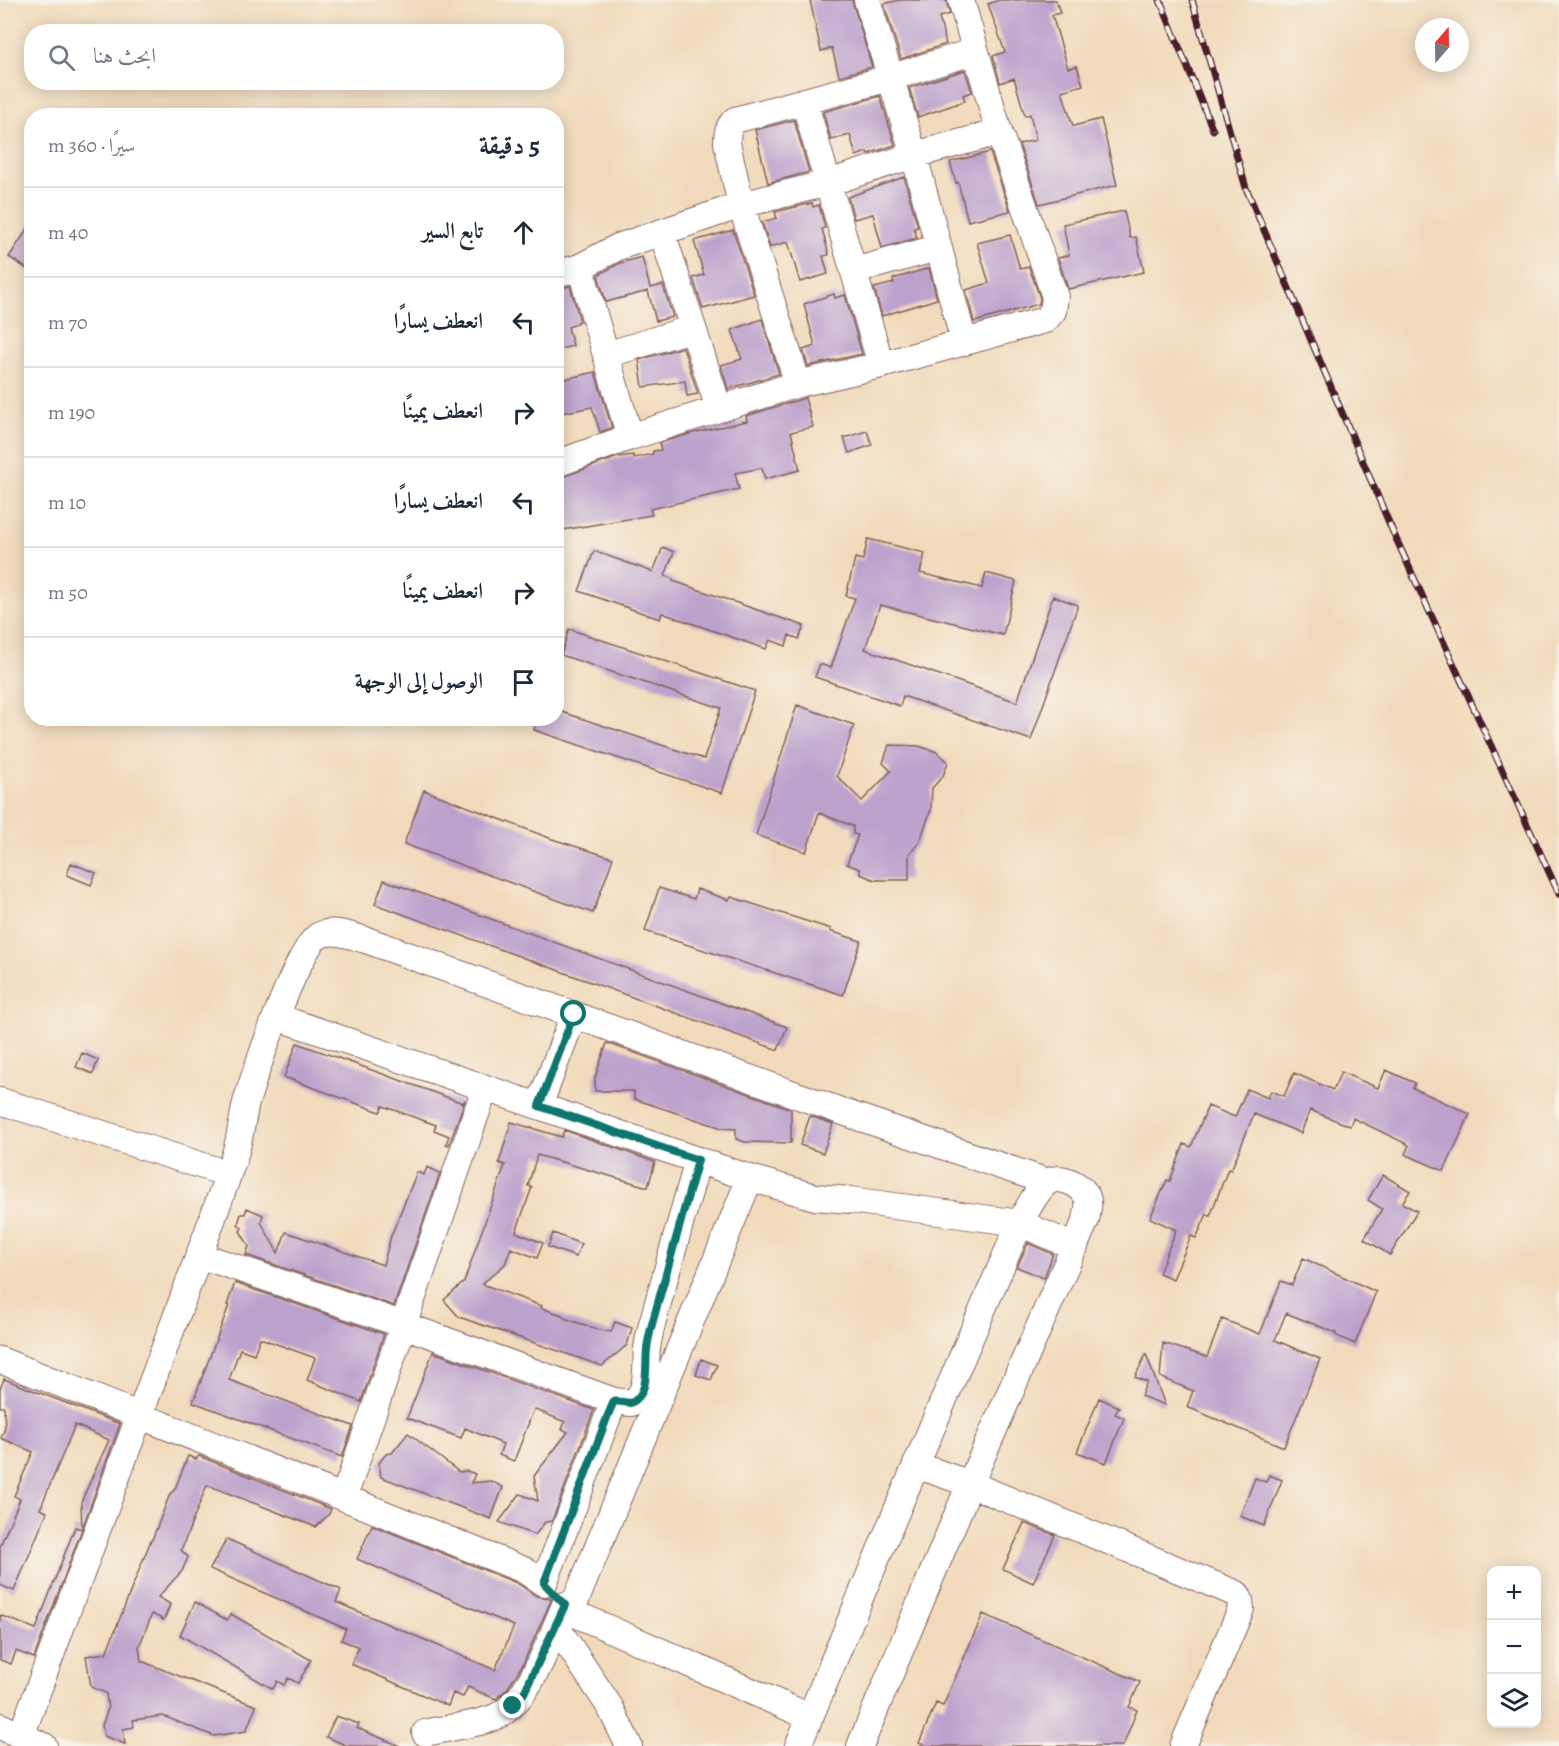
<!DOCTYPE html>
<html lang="ar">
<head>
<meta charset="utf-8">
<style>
  body { margin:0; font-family:Alegreya,Amiri,serif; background:#f2f2f3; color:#1f2937; direction:rtl }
  .controls { position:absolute; right:18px; bottom:18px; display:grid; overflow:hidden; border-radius:12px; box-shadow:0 3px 15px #0003 }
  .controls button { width:54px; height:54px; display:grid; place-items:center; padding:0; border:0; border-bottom:2px solid #e0e1e3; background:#fff; color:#1f2937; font:30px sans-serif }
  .compass { position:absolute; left:1415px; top:18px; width:54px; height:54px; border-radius:50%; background:#fff; box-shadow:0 3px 15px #0003; rotate:20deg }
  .stop { position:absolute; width:18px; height:18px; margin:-14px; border:4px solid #0f766e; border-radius:50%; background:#fff }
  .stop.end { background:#0f766e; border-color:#fff; box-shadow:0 2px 6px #0008 }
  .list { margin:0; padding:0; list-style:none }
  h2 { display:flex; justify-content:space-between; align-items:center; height:78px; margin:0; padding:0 24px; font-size:26px }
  h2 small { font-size:20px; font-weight:400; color:#747a83 }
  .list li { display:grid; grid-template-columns:39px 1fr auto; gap:18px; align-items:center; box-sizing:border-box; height:90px; padding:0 24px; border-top:2px solid #e0e1e3 }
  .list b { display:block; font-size:22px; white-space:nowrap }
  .list em { font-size:20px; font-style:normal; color:#747a83 }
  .icon { flex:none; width:33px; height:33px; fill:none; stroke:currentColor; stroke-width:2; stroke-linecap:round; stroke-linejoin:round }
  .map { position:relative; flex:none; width:1559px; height:1746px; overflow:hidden; direction:ltr }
  .search { position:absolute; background:#fff; box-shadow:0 3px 15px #0003; left:24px; top:24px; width:540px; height:66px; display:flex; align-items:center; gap:15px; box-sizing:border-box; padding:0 21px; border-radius:24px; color:#747a83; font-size:22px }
  .panel { position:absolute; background:#fff; box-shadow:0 3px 15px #0003; left:24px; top:108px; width:540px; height:618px; border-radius:24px; direction:rtl }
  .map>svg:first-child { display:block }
  .building { fill:#bca1cc }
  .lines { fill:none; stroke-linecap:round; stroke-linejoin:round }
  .minor-casing { stroke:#84605d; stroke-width:28 }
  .minor { stroke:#fff; stroke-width:26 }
  .rail-casing { stroke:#4a1f2b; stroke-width:7 }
  .rail { stroke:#f7f3e8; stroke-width:4.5; stroke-dasharray:14; stroke-linecap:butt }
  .route { stroke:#0f766e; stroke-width:8 }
</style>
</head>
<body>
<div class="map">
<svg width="1559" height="1746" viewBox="0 0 1559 1746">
  <rect width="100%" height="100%" fill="#f7f3e8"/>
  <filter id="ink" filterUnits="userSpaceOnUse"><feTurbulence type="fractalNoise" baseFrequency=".0167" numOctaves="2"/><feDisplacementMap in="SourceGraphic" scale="12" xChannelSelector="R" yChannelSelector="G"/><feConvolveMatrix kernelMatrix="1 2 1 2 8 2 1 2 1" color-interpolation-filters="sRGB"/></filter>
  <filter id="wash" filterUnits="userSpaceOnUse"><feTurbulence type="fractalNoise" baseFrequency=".008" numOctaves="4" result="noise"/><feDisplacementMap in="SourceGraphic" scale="24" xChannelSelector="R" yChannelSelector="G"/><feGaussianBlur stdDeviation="1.35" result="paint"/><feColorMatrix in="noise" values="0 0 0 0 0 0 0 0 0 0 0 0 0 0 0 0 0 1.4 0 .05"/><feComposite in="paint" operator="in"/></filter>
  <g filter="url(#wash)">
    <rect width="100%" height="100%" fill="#f1dabb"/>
    <g id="blocks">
      <path class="building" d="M810,0h42l20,67 -33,9 -7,-28 -11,3z
        M899,0h47l4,14 -11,3 7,27 -45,15 -17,-55z
        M999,0h57l4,13 -8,2 16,53 9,-2 6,19 -21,6 11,35 28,-7 16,66 -78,19 -20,-60 17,-4 -6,-26 -5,2 -11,-38 -14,5 -7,-27 12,-4 -17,-48z
        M965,70l7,22 -9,3 2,6 -47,16 -9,-29z
        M880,96l15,49 -27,9 -1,-2 -11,4 -6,-21 -19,5 -8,-28z
        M794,120l15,52 -41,11 -13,-53z
        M990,152l20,59 -42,10 -10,-39 -2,1 -6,-21z
        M904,177l14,50 -4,1 3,10 -35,10 -9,-34 -19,5 -6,-22z
        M812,203l1,4 6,-2 6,23 -3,1 7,26 -6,1 5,18 -28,8 -12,-40 -18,5 -8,-25 15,-4 -2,-6z
        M1124,211l6,27 6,-1 8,35 -76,17 -10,-31 11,-3 -6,-31z
        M32,222v50l-23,-15z
        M733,230l21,65 -51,14 -10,-31 11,-3 -10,-34z
        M1010,235l10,34 9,-2 11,31 -1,6 -65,18 -8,-32 23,-7 -12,-40z
        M642,257l8,31 13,-3 10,32 -17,4 -8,-30 -42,11 -8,-27 22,-12z
        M929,268l8,31 -55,17 -8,-28 20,-5 -1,-4z
        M570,286l10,35 -3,1v2l-9,3 5,19 -17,4v-61z
        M834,294l1,4 10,-3 17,59 -54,12 -5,-16 12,-4 -11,-42z
        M762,319l17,55 -51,15 -7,-24 21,-6 -10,-29z
        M683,347l15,47 -11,2 -2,-15 -42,6 -4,-27z
        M595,372l17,56 -12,4 -8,-25 -36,7v-33z
        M805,398l8,29 -22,5 9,38 -35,9 -3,-11 -27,5 4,16 -89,20 2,6 -96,16v-52l62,-22 15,-2 1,3 19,-4v-3l8,-1 -2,-7 34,-10 54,-12 -1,-5z
        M867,431l5,14 -23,8 -5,-15z
        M868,539l57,14 -5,20 62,15 4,-15 30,8 -13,54 -123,-30 -15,44 152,53 36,-106 25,9 -47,135 -128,-44 -3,10 -85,-29 5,-13 11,4 24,-70 -9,-2 9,-38 8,2z
        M663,547l11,5 -9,24 8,3v2l131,45 -5,13 -10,-4 -3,11 -16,-6 -4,9 -104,-36 -2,6 -81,-28 15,-40 59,21z
        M569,629l186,62 -33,102 -188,-63 3,-12h19v-8l148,49 17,-51 -160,-53z
        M797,705l57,20 -17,51 25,25 29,-30 -8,-8 6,-18 30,1 18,6 11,10 -5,14 -11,12 -1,22 -12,33 -10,11v26h-34l-15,-6v-5l-13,-5 11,-29 -5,-1v-8l-34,-13 -13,39 -50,-17z
        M424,790l128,49 61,19 -20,55 -189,-69z
        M71,863l25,10 -5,12 -24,-10z
        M384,880l403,147 -9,23 -403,-146z
        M659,888l35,11 3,-10 32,11 2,-3 100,32 -1,2 31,10 -18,54 -198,-64z
        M297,1043l166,60 2,-3 -16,45 -3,-1 3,-8 -15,-6 2,-5 -53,-19 -3,6 -96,-35z
        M607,1043l184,66v34l-46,-1 -9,-3v-10l-14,-1 -88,-29v-8h-39v-14z
        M82,1053l16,7 -5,14 -17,-7z
        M1386,1070l29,13 -2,5 57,26 -26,57 -39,-17 4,-9 -56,-27 -3,8 -40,-16 -9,23 -47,-19 -23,56 -3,-1 -18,47 -3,-2 -11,24 -5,-2 -18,43 -14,-6 17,-43 -26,-12 17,-38 3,1 14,-37 7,3 17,-41 27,11 12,-28 21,9 3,-7 13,5 10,-23 39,17 8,-18 37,16z
        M810,1116l23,8 -10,29 -23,-8z
        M511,1122l51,15 2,-7 91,32 -7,25 -111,-32 -9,31 4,1 -16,45 27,11 -6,15 -26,-10 -6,16 -23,20 60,22 -1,2 21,7 2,3 36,12 11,2 4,-10 17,6 -5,17 -25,21 -143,-49 -15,-17 20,-18 41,-117 -6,-2z
        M427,1167l13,6 -46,133 -148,-51 3,-9 -9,-15 2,-3 -4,-4 3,-10h4l2,-6 16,7 -2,7 17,31 8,-21 97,33 8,-29 26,-64 7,3z
        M1383,1175l27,16 -8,12 15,8 -27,44 -26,-16 18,-30 -14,-9z
        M553,1233l28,11 -5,13 -28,-10z
        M1028,1243l25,11 -9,24 -27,-11z
        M1303,1258l73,34 -21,52 -20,-9 1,-2 -50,-20 -11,27 45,19 -36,88 -97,-40 6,-16 -33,-14 3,-34 44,14 15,-38 38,15 21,-53 11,4z
        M235,1283l149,51 -23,68 -54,-22 8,-22 -55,-20 -6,16 -14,-5 -11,31 124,46 -11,31 -149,-55 36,-97h-2z
        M433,1352l161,58 -42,111 -7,1 -10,13 -36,-13 21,-28 18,7 -4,-25 34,-44 -6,-3 3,-7 -31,-13 -20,52 -15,-6 4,-11 -38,-16 -4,10 -54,-20z
        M1146,1354l5,14 14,37 -24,-9 6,-14 -12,-5z
        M701,1359l16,6 -6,15 -15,-5z
        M4,1379l116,45 -38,105 -1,-27 28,-62 -34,-15 -35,84 7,3 -33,79 -14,-6v-39l20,-47 -6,-3 19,-44 -32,-14 4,-10 -1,-21h-4v-18z
        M1099,1398l20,9 -4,7 9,4 -18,45 -29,-11z
        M408,1433l51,39 8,-1 8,3 -4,9 20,-2 12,6 -12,32 -110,-42 -2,-14 7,-9 6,-1z
        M188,1456l8,3 3,-3 132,53 -2,5 -13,13 -109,-42 -26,65 7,7 -6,14 -24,26 12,7 -6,16 -12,-6 -13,33 2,14 115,45 -10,25 -32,5 -51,-20 -30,4 1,7 -11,2 2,15 -21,-8 -2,-11 6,-16 -2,-16 -15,-6 -5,-31 20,-3 45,-113h1l18,-46 5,-5z
        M1269,1475l13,5 -18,46 -24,-10 15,-38 11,4z
        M1024,1523l31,12 -22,48 -30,-14z
        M372,1525l145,58 19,13 16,2 -29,66 -16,25 -11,10 -28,-12 -5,10 -10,-4 -5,13 -97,-42 8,-17 -18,-7 5,-11 -136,-60 17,-30 114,51 -5,12 159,68 19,-44 -157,-67z
        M75,1527l7,2 -48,129 -18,-7 -5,13 -11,-4v-45l36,14z
        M195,1602l32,18 4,-6 80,46 -13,23 -10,-5 -4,7 -7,-4 -4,8 -93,-54z
        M983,1614l157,68 -11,25 8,3 -14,36h-196l-8,-3 17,-40 7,3z
        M336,1716l23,8 -2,4 43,18h-52l-22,-9z"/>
    </g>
  </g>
  <g filter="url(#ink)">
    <use href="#blocks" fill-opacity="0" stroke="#84605d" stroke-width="1.5"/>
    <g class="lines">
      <defs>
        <path id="minor" d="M867,0l47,155 50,187
          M804,101l77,264
          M662,232l57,177
          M580,267l50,170
          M854,271l83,-23
          M556,274l24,-7 38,-20 123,-42 87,-22 86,-28 85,-23
          M606,355l87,-27
          M798,384l-57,-179 -14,-62c0,-10 1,-16 8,-23l155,-42 85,-27
          M556,464l74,-27 168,-53 83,-19 164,-45 8,-9 2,-14 -56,-165 -38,-132
          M277,1017l473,161 65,19 35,3 170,23 55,24
          M0,1101l228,73
          M539,1106l35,-92
          M750,1178l-179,434 239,105
          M199,1255c13,-35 26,-69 37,-104 4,-14 6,-29 9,-44 7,-28 53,-160 73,-171 15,-8 33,0 48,4l483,174 199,68
          M0,1360c175,69 349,140 524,210l20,13 70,-182 -230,-83 -185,-63 -178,481
          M614,1401l17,2c19,-10 14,-36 16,-54 1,-9 3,-17 5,-25l46,-164
          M916,1465l54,19 267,110 3,6 1,9 -58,137
          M344,1497l141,-409
          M556,1626l54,81 19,39
          M0,1726l44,20
          M425,1733c21,-5 44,-7 65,-14 39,-12 59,-78 75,-114
          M798,1746c73,-175 146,-349 222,-523 7,-13 15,-30 26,-40 12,-10 36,1 41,14 3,7 0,16 -1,23l-116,264 -110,262"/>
      </defs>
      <use href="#minor" class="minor-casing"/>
      <use href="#minor" class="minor"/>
      <defs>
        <path id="rail" d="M1160,0l53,130
          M1192,0l54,188 147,344 166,362"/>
      </defs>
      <use href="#rail" class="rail-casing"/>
      <use href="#rail" class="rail"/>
    </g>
  </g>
  <g class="lines" filter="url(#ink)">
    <path class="route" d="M513,1706l11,-13 41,-88 -21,-22 64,-168 6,-14 17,2c19,-9 14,-36 16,-54 1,-9 3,-17 5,-25l46,-164 -159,-54 35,-92"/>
  </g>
</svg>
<div class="controls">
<button>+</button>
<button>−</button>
<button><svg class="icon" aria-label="layers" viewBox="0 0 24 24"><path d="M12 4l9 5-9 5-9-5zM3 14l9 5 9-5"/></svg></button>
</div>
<svg class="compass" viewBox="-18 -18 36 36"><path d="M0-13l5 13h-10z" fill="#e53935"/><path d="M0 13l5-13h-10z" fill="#747a83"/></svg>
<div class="stop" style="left:574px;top:1014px"></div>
<div class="stop end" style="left:513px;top:1706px"></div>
<div class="search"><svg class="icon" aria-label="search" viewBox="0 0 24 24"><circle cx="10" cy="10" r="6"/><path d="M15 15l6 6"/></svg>ابحث هنا</div>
<section class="panel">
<h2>5 دقيقة<small>سيرًا · 360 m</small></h2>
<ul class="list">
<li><svg class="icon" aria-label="ahead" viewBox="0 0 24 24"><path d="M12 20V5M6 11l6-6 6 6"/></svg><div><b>تابع السير</b></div><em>40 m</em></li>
<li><svg class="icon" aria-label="left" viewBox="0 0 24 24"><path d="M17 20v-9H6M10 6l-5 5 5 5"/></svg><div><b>انعطف يسارًا</b></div><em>70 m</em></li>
<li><svg class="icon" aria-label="right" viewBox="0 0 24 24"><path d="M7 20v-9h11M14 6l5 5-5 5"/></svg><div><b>انعطف يمينًا</b></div><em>190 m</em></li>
<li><svg class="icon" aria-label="left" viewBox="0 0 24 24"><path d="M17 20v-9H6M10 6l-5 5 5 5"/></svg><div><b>انعطف يسارًا</b></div><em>10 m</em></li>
<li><svg class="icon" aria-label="right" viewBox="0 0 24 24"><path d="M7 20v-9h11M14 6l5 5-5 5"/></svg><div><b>انعطف يمينًا</b></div><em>50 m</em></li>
<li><svg class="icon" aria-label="arrive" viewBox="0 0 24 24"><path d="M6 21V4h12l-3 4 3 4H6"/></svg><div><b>الوصول إلى الوجهة</b></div></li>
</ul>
</section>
</div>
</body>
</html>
